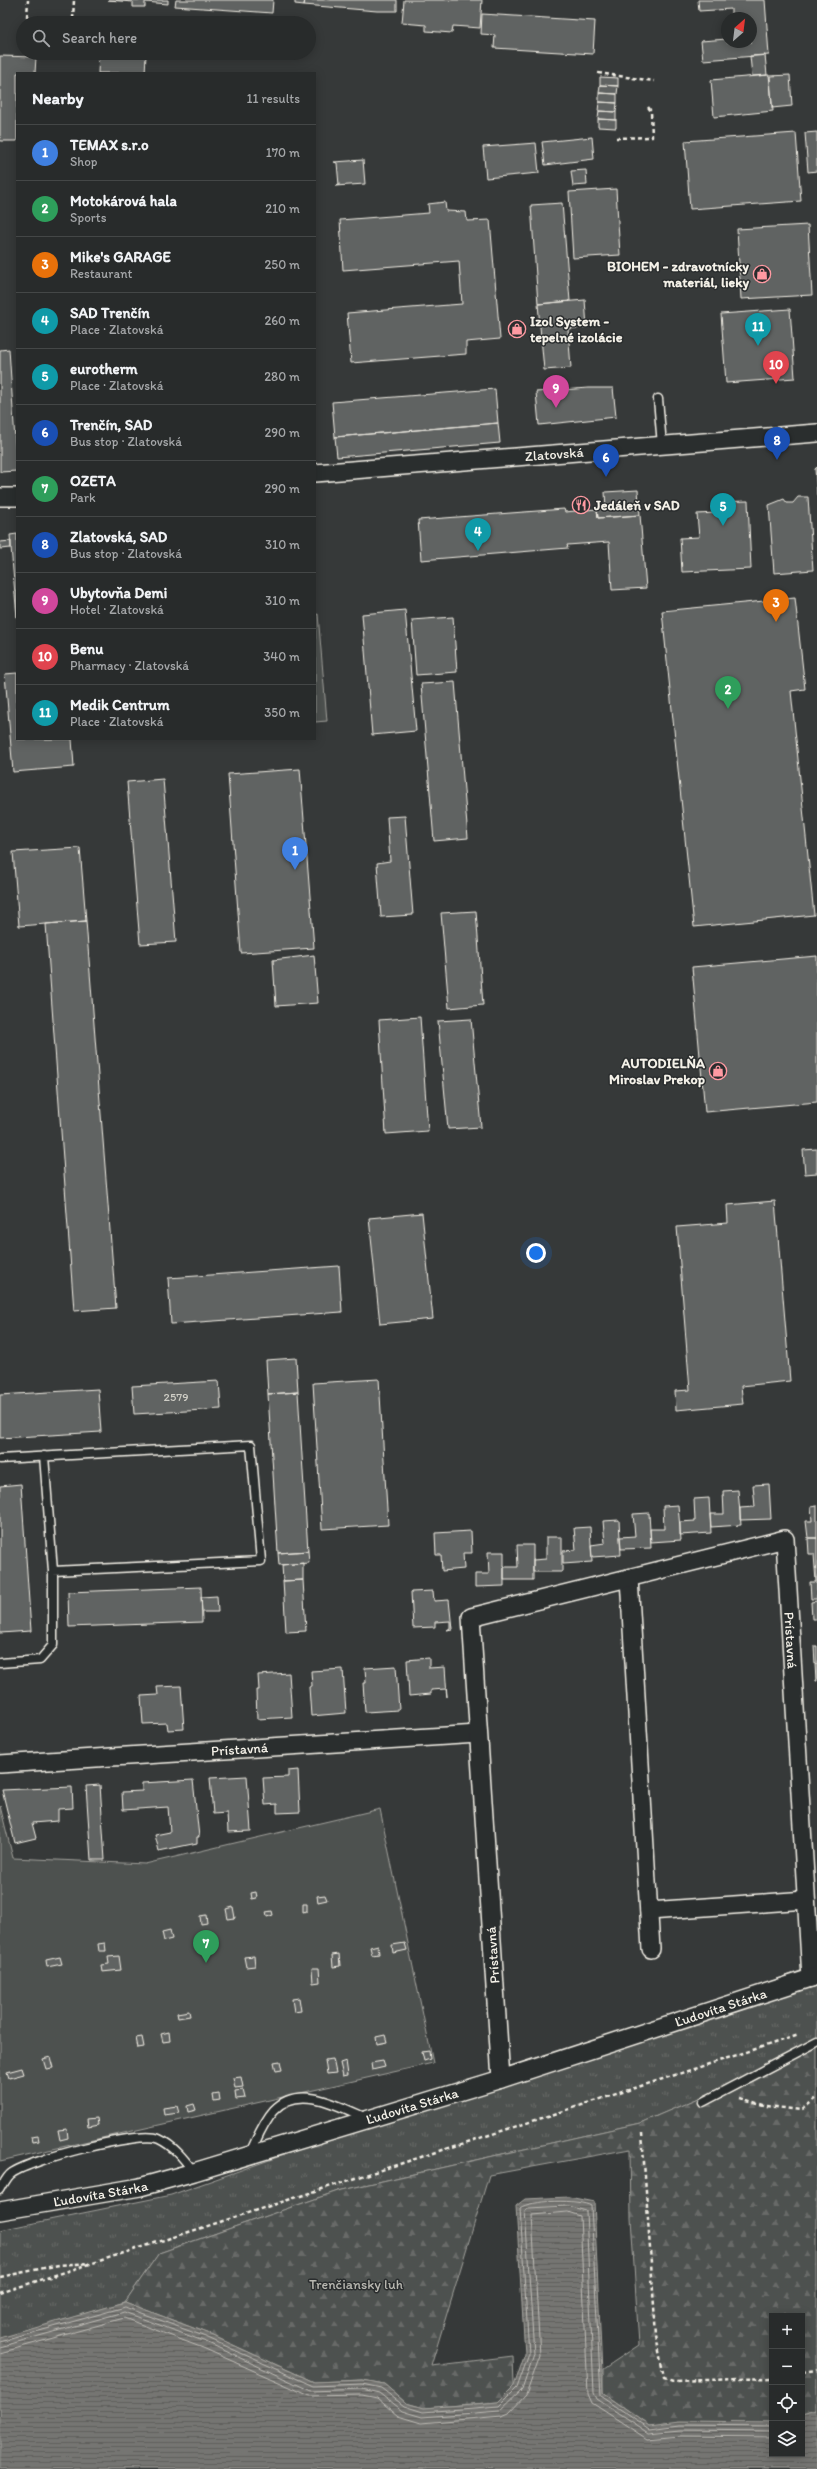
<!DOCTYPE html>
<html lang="en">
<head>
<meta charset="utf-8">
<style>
  body { margin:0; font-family:Itim,sans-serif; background:#303333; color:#f1f3f6 }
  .controls { position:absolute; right:12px; bottom:12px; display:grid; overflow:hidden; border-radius:0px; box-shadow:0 2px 10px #0003 }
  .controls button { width:36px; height:36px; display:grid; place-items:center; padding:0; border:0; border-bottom:1px solid #444747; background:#282b2b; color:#f1f3f6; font:20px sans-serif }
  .compass { position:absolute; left:721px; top:12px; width:36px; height:36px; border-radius:50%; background:#282b2b; box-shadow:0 2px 10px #0003; rotate:28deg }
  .you { position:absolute; left:536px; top:1253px; width:14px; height:14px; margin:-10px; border:3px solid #fff; border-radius:50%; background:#1a73e8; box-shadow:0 0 0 6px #1a73e833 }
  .badge { display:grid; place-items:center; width:26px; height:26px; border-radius:50%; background:#ff9aa2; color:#fff; font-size:13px; font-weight:700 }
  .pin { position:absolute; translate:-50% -33px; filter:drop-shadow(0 1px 2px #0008) }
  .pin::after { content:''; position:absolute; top:21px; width:14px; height:12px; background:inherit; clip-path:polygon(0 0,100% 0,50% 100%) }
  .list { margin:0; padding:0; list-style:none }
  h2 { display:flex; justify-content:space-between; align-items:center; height:52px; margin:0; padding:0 16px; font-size:17px }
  h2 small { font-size:13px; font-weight:400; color:#a5a7a9 }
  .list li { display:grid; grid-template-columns:26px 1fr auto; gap:12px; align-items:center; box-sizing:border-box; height:56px; padding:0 16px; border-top:1px solid #444747 }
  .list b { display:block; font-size:15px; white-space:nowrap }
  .list p { margin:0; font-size:13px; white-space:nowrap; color:#a5a7a9 }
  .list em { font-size:13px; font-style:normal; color:#a5a7a9 }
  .icon { flex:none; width:22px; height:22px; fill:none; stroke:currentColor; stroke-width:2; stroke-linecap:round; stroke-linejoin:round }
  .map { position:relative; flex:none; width:817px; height:2469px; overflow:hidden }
  .search { position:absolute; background:#282b2b; box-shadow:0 2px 10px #0003; left:16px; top:16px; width:300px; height:44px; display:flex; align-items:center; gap:10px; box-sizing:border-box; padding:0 14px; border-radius:22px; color:#a5a7a9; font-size:15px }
  .panel { position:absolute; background:#282b2b; box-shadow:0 2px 10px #0003; left:16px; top:72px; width:300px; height:668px; border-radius:0px }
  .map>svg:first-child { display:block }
  .grass { fill:url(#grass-tufts); stroke:#a1a19c }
  .forest { fill:url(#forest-firs); stroke:#a1a19c }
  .green { fill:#4e514f; stroke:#a1a19c }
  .water { fill:url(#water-rules); stroke:#a8a7a1 }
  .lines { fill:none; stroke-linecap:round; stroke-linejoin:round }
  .shore { stroke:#c1bfb9; stroke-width:1 }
  .building { fill:#616362; stroke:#f4f1e8 }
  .lane-casing { stroke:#f4f1e8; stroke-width:11 }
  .street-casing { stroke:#f4f1e8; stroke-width:20 }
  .path { stroke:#f4f1e8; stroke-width:2.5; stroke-dasharray:4 3; stroke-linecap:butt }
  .lane { stroke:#2a2d2e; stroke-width:8 }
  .street { stroke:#2a2d2e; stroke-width:17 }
  .labels { text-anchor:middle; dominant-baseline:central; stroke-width:3; stroke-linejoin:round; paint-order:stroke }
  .number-label { font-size:12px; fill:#cfcec6 }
  .poi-label { font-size:14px; font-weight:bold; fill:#f4f1e8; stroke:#2a2d2e; text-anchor:end }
  .street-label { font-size:14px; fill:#f4f1e8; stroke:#2a2d2e }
  .park-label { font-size:14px; fill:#bab9b2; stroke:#2a2d2e }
</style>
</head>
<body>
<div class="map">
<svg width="817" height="2469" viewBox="0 0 817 2469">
  <defs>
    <pattern id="grass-tufts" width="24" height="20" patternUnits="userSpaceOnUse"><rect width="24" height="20" fill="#4e514f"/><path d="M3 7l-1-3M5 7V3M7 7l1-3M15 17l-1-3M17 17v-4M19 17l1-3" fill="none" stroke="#686a68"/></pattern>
    <pattern id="forest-firs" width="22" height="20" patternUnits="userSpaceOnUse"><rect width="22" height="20" fill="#4e514f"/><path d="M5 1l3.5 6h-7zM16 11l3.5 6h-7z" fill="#686a68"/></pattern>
    <pattern id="water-rules" width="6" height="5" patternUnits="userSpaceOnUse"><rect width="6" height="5" fill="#757572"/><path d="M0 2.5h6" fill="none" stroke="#5f5e5c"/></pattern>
  </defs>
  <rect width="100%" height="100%" fill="#363939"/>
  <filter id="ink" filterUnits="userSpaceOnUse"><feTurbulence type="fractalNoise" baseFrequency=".025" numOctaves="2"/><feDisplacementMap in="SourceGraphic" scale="8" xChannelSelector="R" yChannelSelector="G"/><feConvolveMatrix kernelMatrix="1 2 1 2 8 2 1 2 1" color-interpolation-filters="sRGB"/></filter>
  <g filter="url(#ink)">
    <path class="grass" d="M817,1965v83l-177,75 -302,68 -179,62 -34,49 -125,37v-109l171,-35z"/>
    <path class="forest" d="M817,2048v364l-15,4v-100h-30v106l-123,3 -46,-32v-24l36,-24 -8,-127 -1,-69 -141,26 -58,191 82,-10 1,30 -16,16 -74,6 -18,-5 -22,-19 -21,-4 -49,2 -105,-48 -84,-32 34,-49 179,-62 302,-68z"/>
    <path class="green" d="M318,614l9,107 -12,1v-107z
      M0,1806l13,52 132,6 235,-55 53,254 -433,98z"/>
    <path class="water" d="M569,2197l25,5 9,191 46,32 31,-4 92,1v32h30v-38l15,-4v57h-817v-131l125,-36 84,32 105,48 49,-2 21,4 22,19 18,5 74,-6 16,-16 11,-32 -9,-148 9,-7z"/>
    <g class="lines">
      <path class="shore" d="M0,2342l125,-35 83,31 105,48 49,-2 19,4 23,18 19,6 76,-6 18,-18 12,-34 -9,-146c9,-8 61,-9 71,-2l10,190 48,33 31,-4 92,1
        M0,2347l124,-35 82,30 105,49 51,-2 17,4 23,18 20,6 78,-6 22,-21 12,-36 -9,-144 3,-2 41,-2 17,5 8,182 3,6 51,34 32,-3 92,1
        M0,2353l124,-35 79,30 107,48 52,-1 15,3 21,18 23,7 81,-7 7,-3 17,-18 14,-39 -8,-141 36,-3 12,4 8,178 4,9 55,36 34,-3 91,1"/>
    </g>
    <path class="building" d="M108,0h60v4l-23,-2v5h-12v-5z
      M176,0h97l-1,13 -97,-7z
      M295,0h10l-1,5 -9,-1z
      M305,0h92v11h-20l-73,-6z
      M404,0h78l-2,28 -27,-2 -1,7 -26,-2v-6l-24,-2z
      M698,0h67l4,55 -66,5 -2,-19 26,-2v3h24v-24h-20v-9l-32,2z
      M482,14l113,7 -2,33 -99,-6 1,-13 -14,-1z
      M99,53l47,2 -1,18h-47z
      M765,55l2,20 -15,1 -2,-20z
      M0,56l36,1 -1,16h-18v68h-17z
      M769,75l4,36 -59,6 -3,-37z
      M790,75l2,31 -20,2 -2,-32z
      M600,77l18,1v8l-18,-1z
      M600,85l18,1 -1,8 -18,-1z
      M599,93l18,1v9l-18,-1z
      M599,102l18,1 -1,9 -18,-1z
      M599,111l17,1v8l-18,-1z
      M598,119l18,1v8l-18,-1z
      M817,132v39l-9,1 -3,-39z
      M796,133l5,68 -111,8 -5,-68z
      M592,137l2,22 -49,6 -3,-23z
      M536,143l3,30 -53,5 -3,-31z
      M363,160l2,24 -30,2 4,-1 -2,-22 -3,-1z
      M586,170l1,15 -14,1 -2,-15z
      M616,189l4,66 -47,3 -4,-66z
      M445,202l1,9 20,1 1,9 23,-1 10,119 -34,3v12l-115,9 -4,-50 115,-9 -3,-43 -116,9 -3,-50 89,-7 -1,-9z
      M562,203l8,98 -32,3 -7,-99z
      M808,225l4,70 -71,4 -4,-70z
      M585,300l2,27 -19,2 3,39 -27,2 -6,-66z
      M790,309l5,69 -69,5 -5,-69z
      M9,349l8,122 -17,1v-122z
      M588,388h25l3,29 -77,8 -3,-33z
      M495,389l3,34 -163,14 -3,-35z
      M498,423l2,20 -163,14 -2,-20z
      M817,467v28l-2,-26z
      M638,490l2,25 -42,3 -1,-9 9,-1 -1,-16z
      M798,497h10l5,73 -39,3 -5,-68 15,-6 3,4h6z
      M748,501l3,68 -69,3 -2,-34 19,-1 -2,-23 19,-1 -1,-11z
      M564,509l1,3 32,-3 1,9 42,-3 6,73 -34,2 -3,-48 -42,3 1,3 -147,12 -3,-40z
      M17,534v84l-7,-83z
      M11,541v7l-11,1v-7z
      M795,598l10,91 -14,2 23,224 -120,12 -32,-316z
      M405,610l11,121 -44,4 -10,-121z
      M453,617l4,55 -41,3 -4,-55z
      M17,673v66h55l2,28 -61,5 -8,-98z
      M455,682l13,156 -34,3 -13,-157z
      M300,769l14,179 -73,5 -13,-179z
      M163,779l13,163 -36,2 -13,-162z
      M405,816l8,99 -32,2 -4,-54 13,-2 -3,-44z
      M80,848l6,73 -67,5 -6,-74z
      M476,911l7,94 -34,3 -8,-95z
      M86,921l30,387 -42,3 -28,-387z
      M314,955l4,48 -42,3 -3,-46z
      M817,956v146l-112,10 -13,-145z
      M420,1017l8,114 -42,3 -7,-114z
      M471,1019l10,108 -33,2 -10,-108z
      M817,1149v24l-12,1 -2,-24z
      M775,1201l15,180 -49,5 2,18 -67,6 -1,-19 15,-1 -13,-163 51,-4 -1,-18z
      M422,1213l11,106 -53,5 -11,-106z
      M339,1266l3,46 -171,12 -3,-46z
      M296,1358l2,34 -30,2 -2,-34z
      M379,1379l9,146 -66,4 -9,-146z
      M219,1381l2,28 -87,5 -2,-28z
      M98,1389l3,43 -101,6v-43z
      M298,1392l10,159 -30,2 -10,-159z
      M21,1484l10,147 -31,2v-147z
      M769,1484l2,35 -31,1v-12l15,-1 -2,-22z
      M738,1490l3,35 -30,2 -1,-13h14l-1,-23z
      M709,1498l2,35 -31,2v-13l15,-1 -1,-22z
      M678,1505l3,35 -30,2 -1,-13h14l-1,-23z
      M817,1506v32h-9l-2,-17h6l-1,-14z
      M649,1513l2,35 -30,1 -1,-12 15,-1 -2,-22z
      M619,1520l2,35 -29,2 -1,-12 14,-2 -2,-22z
      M590,1527l2,35 -29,2v-13l13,-1 -2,-22z
      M471,1531l1,22h-9l1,16 -22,2 -1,-16h-5l-1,-22z
      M546,1537h16v35h-29v-12l13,-1z
      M808,1538h9v30h-2l-1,-14h-5z
      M517,1545h16v35h-29v-13h14z
      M308,1551l1,12 -30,2 -1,-12z
      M488,1552h16v34l-29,1v-13h14z
      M303,1563v17l-20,1 -1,-16z
      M815,1568h2v31h-6l-1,-17h6z
      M303,1580l3,51 -20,1 -3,-51z
      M201,1587l1,35 -133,5 -1,-35z
      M433,1591l1,10 15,-1 3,29 -5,1 3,-2v-7l-15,1v5l-22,1 -2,-36z
      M217,1596l1,16h-16l-1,-15z
      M817,1601v18h-5l-1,-17z
      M814,1646h3v18h-2z
      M429,1658v10l16,-1 2,30 -1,-8 -15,1v4l-22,2 -2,-36z
      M815,1664h2v17h-1z
      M396,1666l3,44 -34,2 -2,-29h3l-1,-15z
      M343,1669l3,44 -35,3 -2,-29 3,-1 -1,-15z
      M289,1673l3,44 -35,2 -1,-29h3l-1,-15z
      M181,1686l3,43 -16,1 -1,-7 -24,1 -2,-28 17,-1 -1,-8z
      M298,1770l2,42 -23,1v-9l-12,1 -2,-27 25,-1v-6z
      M247,1776l4,55 -23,1 -1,-19 -14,1 -3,-36z
      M193,1780l6,57h-2v6l-38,8 -4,-16 15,-3 -2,-25 -45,3 -1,-18 20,-1v-8z
      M100,1785l5,75h-14l-5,-74z
      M72,1787l1,21 -15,1v12l-26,2 4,15 -21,5 -13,-53z
      M256,1892l1,6 -5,1 -1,-6z
      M325,1895l2,5 -9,2 -1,-6z
      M303,1904h4v7l-4,1z
      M233,1907l2,11 -7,1 -2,-10z
      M272,1911l1,4 -6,2 -1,-5z
      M206,1915l1,8 -6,1 -1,-8z
      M170,1930l2,9 -8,2 -2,-9z
      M105,1943l1,8h-7l-1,-7z
      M405,1943l2,7 -14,3 -1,-8z
      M378,1945l1,9 -7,1 -2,-8z
      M339,1954l1,12 -7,1 -1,-12z
      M119,1956l2,14 -19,2 -1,-7 8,-1 -1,-7z
      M254,1956l1,10 -9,1 -2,-10z
      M60,1957l2,7 -15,3 -1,-7z
      M312,1968h7l1,14 -7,1z
      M299,1998l2,13 -7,1 -2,-13z
      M189,2011l1,5 -12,2 -1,-5z
      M169,2032l1,9 -7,1 -2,-8z
      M385,2035l2,7 -10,2 -1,-7z
      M142,2037l2,10 -6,1 -2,-10z
      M429,2051l1,8 -6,2 -2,-9z
      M50,2057l3,11 -7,1 -3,-10z
      M333,2059l3,14 -9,1 -2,-14z
      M280,2061l2,9 -6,1 -2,-9z
      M346,2061l2,14 -5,1 -3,-13z
      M383,2061l2,6 -13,3 -1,-7z
      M22,2068l2,6 -15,4 -2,-6z
      M241,2077l2,10 -8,1 -2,-10z
      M243,2090l2,8 -9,1 -1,-8z
      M219,2094l1,6 -6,1 -1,-6z
      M194,2104l2,6 -8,2 -1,-6z
      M177,2106l2,7 -15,2 -1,-7z
      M97,2118l1,7 -10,2 -1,-8z
      M67,2129l1,9 -8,2 -2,-10z
      M38,2136l1,5 -7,1 -1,-5z"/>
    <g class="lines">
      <defs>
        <path id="lane" d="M658,399l4,46
          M0,1459l71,-4 180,-10 10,116 -208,10 -9,-115
          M0,1663l40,-3 13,-15v-74
          M703,2102l114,-60
          M250,2153c7,-14 13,-31 24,-43 25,-27 65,-4 92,8
          M0,2190c3,-5 7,-14 12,-17 18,-13 128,-43 147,-34 15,7 25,20 35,33"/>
        <g id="street">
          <path id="s1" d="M315,473l502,-40"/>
          <path d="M0,497h17"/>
          <path d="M629,1578l22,371"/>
          <path id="s2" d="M0,1764l478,-30"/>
          <path d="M649,1911l157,-11"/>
          <path id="s3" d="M501,2079l-30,-462 314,-78 26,439"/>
          <path id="s4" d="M0,2211l140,-24 54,-15 307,-93 316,-103"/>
        </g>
      </defs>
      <use href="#lane" class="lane-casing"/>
      <use href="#street" class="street-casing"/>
      <path class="path" d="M27,17l1,-17
        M73,19l1,-19
        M598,73l56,8
        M616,138l36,-1 -1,-26 -3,-4
        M740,2098l27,8 34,4 16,-12
        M642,2133l14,202 8,43 9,3 99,-3
        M0,2277l59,-12 31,-2
        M0,2293l799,-258
        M802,2372l15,-2"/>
      <use href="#lane" class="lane"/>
      <use href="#street" class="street"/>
    </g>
  </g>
  <defs>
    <symbol id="shop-ring" viewBox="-11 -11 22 22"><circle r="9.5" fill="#2a2d2e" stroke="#ff9aa2" stroke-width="1.5"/><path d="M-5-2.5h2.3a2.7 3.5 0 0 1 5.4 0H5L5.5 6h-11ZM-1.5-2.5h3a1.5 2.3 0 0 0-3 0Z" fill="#ff9aa2"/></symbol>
    <symbol id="restaurant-ring" viewBox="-11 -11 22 22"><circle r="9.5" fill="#2a2d2e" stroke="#ff9aa2" stroke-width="1.5"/><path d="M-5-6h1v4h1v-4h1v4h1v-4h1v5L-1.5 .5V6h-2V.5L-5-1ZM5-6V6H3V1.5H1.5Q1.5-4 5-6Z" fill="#ff9aa2"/></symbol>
  </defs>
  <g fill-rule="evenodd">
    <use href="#shop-ring" x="752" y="264" width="20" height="20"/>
    <use href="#shop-ring" x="507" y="319" width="20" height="20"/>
    <use href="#restaurant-ring" x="571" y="495" width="20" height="20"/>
    <use href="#shop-ring" x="708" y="1061" width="20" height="20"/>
  </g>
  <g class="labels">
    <g class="number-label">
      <text x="176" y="1397">2579</text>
    </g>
    <g class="poi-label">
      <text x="749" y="266">BIOHEM - zdravotnícky<tspan x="749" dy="16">materiál, lieky</tspan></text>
      <text x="530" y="321" text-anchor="start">Izol System -<tspan x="530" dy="16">tepelné izolácie</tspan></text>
      <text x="594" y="505" text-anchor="start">Jedáleň v SAD</text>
      <text x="705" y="1063">AUTODIELŇA<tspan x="705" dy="16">Miroslav Prekop</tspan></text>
    </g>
    <g class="street-label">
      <text stroke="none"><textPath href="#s1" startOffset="240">Zlatovská</textPath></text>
      <text stroke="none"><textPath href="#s3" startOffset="888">Prístavná</textPath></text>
      <text stroke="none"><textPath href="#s2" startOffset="240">Prístavná</textPath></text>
      <text transform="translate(493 1955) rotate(-94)">Prístavná</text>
      <text stroke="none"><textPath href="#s4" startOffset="750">Ľudovíta Stárka</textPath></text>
      <text stroke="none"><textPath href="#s4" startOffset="426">Ľudovíta Stárka</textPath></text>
      <text stroke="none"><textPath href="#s4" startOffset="102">Ľudovíta Stárka</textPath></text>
    </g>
    <g class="park-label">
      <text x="356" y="2284">Trenčiansky luh</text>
    </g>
  </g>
</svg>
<div class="controls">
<button>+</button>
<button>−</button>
<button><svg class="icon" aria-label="locate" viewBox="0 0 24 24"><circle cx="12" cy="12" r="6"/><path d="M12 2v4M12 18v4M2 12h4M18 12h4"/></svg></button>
<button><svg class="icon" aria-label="layers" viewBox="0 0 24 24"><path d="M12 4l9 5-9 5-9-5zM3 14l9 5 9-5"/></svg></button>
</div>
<svg class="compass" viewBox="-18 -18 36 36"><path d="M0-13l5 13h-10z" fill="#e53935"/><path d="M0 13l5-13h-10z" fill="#a5a7a9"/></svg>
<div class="you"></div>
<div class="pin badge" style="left:295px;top:870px;background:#3f7fe0">1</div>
<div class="pin badge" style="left:728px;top:709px;background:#2e9e5b">2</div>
<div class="pin badge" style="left:776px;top:622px;background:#e8710a">3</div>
<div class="pin badge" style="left:478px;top:551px;background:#0f9aa8">4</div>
<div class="pin badge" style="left:723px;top:526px;background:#0f9aa8">5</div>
<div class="pin badge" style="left:606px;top:477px;background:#1a4fb4">6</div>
<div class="pin badge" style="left:206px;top:1963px;background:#2e9e5b">7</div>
<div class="pin badge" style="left:777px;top:460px;background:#1a4fb4">8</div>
<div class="pin badge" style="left:556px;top:408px;background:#d1479c">9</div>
<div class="pin badge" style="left:776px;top:384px;background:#e0444e">10</div>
<div class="pin badge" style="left:758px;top:346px;background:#0f9aa8">11</div>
<div class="search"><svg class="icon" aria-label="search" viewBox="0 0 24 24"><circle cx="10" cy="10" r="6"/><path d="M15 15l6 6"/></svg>Search here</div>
<section class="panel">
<h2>Nearby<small>11 results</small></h2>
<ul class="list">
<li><span class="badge" style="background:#3f7fe0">1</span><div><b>TEMAX s.r.o</b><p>Shop</p></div><em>170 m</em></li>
<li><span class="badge" style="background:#2e9e5b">2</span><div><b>Motokárová hala</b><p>Sports</p></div><em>210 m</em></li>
<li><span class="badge" style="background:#e8710a">3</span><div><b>Mike's GARAGE</b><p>Restaurant</p></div><em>250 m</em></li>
<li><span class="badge" style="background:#0f9aa8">4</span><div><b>SAD Trenčín</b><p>Place · Zlatovská</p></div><em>260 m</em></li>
<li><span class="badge" style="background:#0f9aa8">5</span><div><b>eurotherm</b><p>Place · Zlatovská</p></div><em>280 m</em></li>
<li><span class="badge" style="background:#1a4fb4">6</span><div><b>Trenčín, SAD</b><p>Bus stop · Zlatovská</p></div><em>290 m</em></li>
<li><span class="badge" style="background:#2e9e5b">7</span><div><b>OZETA</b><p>Park</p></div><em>290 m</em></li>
<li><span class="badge" style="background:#1a4fb4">8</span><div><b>Zlatovská, SAD</b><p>Bus stop · Zlatovská</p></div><em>310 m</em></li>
<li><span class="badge" style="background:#d1479c">9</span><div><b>Ubytovňa Demi</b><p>Hotel · Zlatovská</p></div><em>310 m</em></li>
<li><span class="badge" style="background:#e0444e">10</span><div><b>Benu</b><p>Pharmacy · Zlatovská</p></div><em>340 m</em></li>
<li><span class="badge" style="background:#0f9aa8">11</span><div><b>Medik Centrum</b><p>Place · Zlatovská</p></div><em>350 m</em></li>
</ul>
</section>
</div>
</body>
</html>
